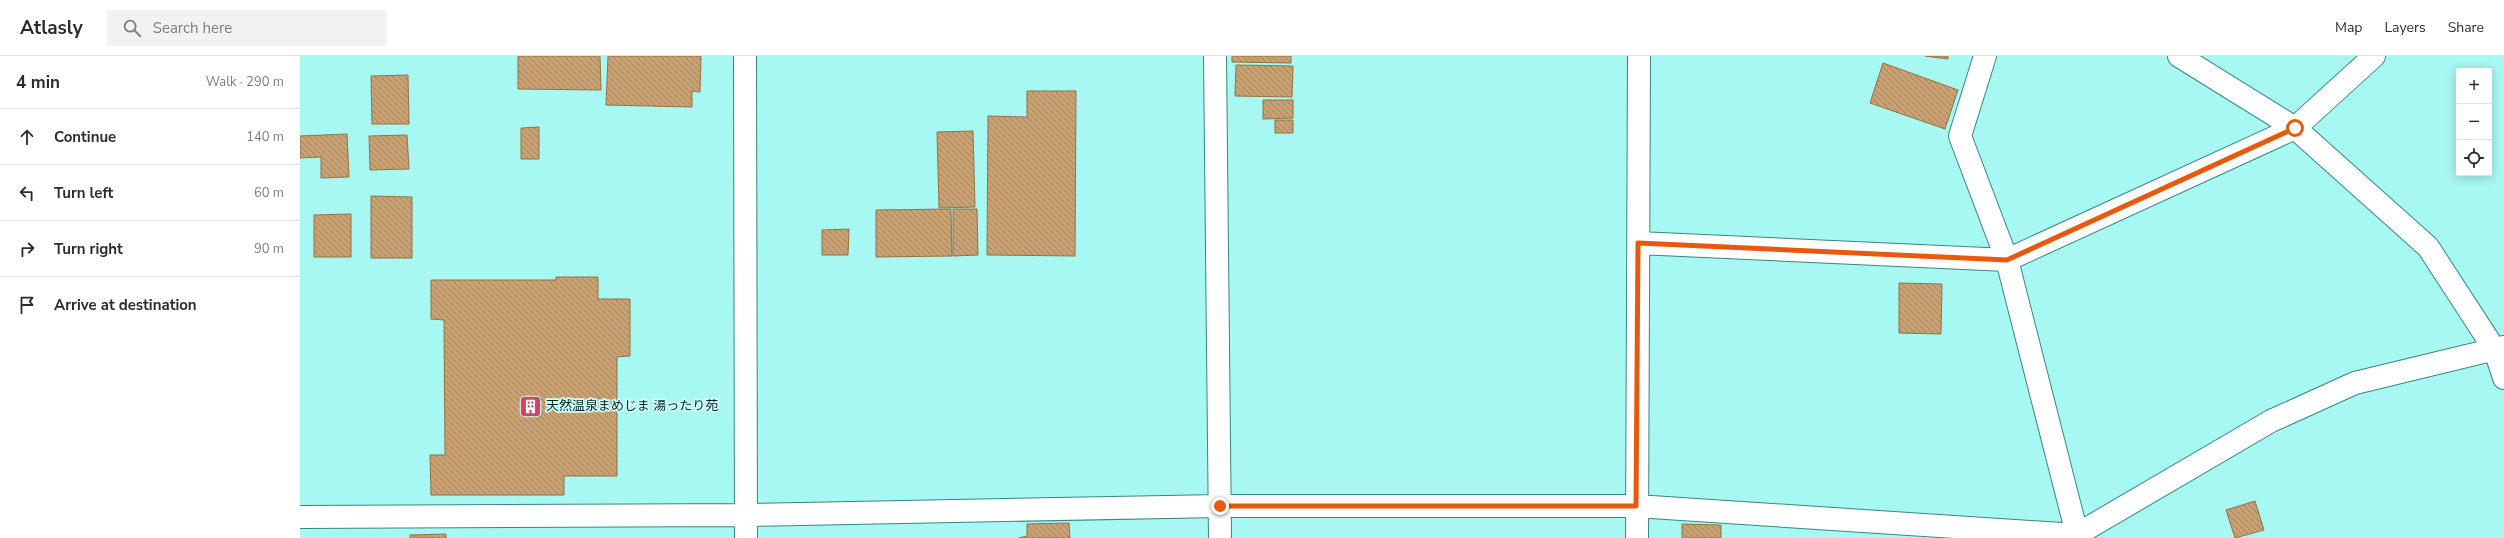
<!DOCTYPE html>
<html lang="en">
<head>
<meta charset="utf-8">
<style>
  body { margin:0; font-family:"Nunito Sans","Noto Sans JP",sans-serif; background:#f2f2f3; color:#2b2b33 }
  .controls { position:absolute; right:12px; top:12px; display:grid; overflow:hidden; border-radius:0px; box-shadow:0 2px 10px #0003 }
  .controls button { width:36px; height:36px; display:grid; place-items:center; padding:0; border:0; border-bottom:1px solid #e1e1e2; background:#fff; color:#2b2b33; font:20px sans-serif }
  .stop { position:absolute; width:12px; height:12px; margin:-9px; border:3px solid #ea580c; border-radius:50%; background:#fff }
  .stop.end { background:#ea580c; border-color:#fff; box-shadow:0 1px 4px #0008 }
  .list { margin:0; padding:0; list-style:none }
  h2 { display:flex; justify-content:space-between; align-items:center; height:52px; margin:0; padding:0 16px; font-size:17px }
  h2 small { font-size:13px; font-weight:400; color:#7c7c81 }
  .list li { display:grid; grid-template-columns:26px 1fr auto; gap:12px; align-items:center; box-sizing:border-box; height:56px; padding:0 16px; border-top:1px solid #e1e1e2 }
  .list b { display:block; font-size:15px; white-space:nowrap }
  .list em { font-size:13px; font-style:normal; color:#7c7c81 }
  .icon { flex:none; width:22px; height:22px; fill:none; stroke:currentColor; stroke-width:2; stroke-linecap:round; stroke-linejoin:round }
  .map { position:relative; flex:none; width:2204px; height:482px; overflow:hidden }
  header { display:flex; align-items:center; gap:24px; box-sizing:border-box; height:56px; padding:0 20px; background:#fff; border-bottom:1px solid #e1e1e2 }
  header strong { font-size:19px }
  nav { display:flex; gap:22px; margin-inline-start:auto; font-size:14px }
  .search { width:280px; height:36px; background:#f2f2f3; display:flex; align-items:center; gap:10px; box-sizing:border-box; padding:0 14px; border-radius:0px; color:#7c7c81; font-size:15px }
  main { display:flex }
  aside { flex:1; background:#fff }
  .map>svg:first-child { display:block }
  .building { fill:url(#building-back-hatch); stroke:#967143 }
  .lines { fill:none; stroke-linecap:round; stroke-linejoin:round }
  .minor-casing { stroke:#368783; stroke-width:24 }
  .minor { stroke:#fff; stroke-width:22 }
  .route { stroke:#ea580c; stroke-width:5 }
  .labels { text-anchor:middle; dominant-baseline:central; stroke-width:3.5; stroke-linejoin:round; paint-order:stroke }
  .poi-label { font-size:13px; fill:#032625; stroke:#d0fefb; text-anchor:start }
</style>
</head>
<body>
<header>
<strong>Atlasly</strong>
<div class="search"><svg class="icon" aria-label="search" viewBox="0 0 24 24"><circle cx="10" cy="10" r="6"/><path d="M15 15l6 6"/></svg>Search here</div>
<nav><a>Map</a><a>Layers</a><a>Share</a></nav>
</header>
<main>
<aside>
<h2>4 min<small>Walk · 290 m</small></h2>
<ul class="list">
<li><svg class="icon" aria-label="ahead" viewBox="0 0 24 24"><path d="M12 20V5M6 11l6-6 6 6"/></svg><div><b>Continue</b></div><em>140 m</em></li>
<li><svg class="icon" aria-label="left" viewBox="0 0 24 24"><path d="M17 20v-9H6M10 6l-5 5 5 5"/></svg><div><b>Turn left</b></div><em>60 m</em></li>
<li><svg class="icon" aria-label="right" viewBox="0 0 24 24"><path d="M7 20v-9h11M14 6l5 5-5 5"/></svg><div><b>Turn right</b></div><em>90 m</em></li>
<li><svg class="icon" aria-label="arrive" viewBox="0 0 24 24"><path d="M6 21V4h12l-3 4 3 4H6"/></svg><div><b>Arrive at destination</b></div></li>
</ul>
</aside>
<div class="map">
<svg width="2204" height="482" viewBox="0 0 2204 482">
  <defs>
    <pattern id="building-back-hatch" width="6" height="6" patternUnits="userSpaceOnUse"><rect width="6" height="6" fill="#c9a172"/><path d="M-1 5l2 2M0 0l6 6M5-1l2 2" fill="none" stroke="#a1835d"/></pattern>
  </defs>
  <rect width="100%" height="100%" fill="#a7f7f2"/>
  <path class="building" d="M218,0h82l1,34 -83,-1z
    M308,0h93l-1,36 -8,-1v16l-86,-2z
    M932,0h59v7l-59,-1z
    M1625,0h23v3z
    M1583,7l75,27 -13,39 -75,-26z
    M936,9l57,1 -1,31 -57,-1z
    M108,19l1,49h-37l-1,-48z
    M727,35h49l-1,165 -88,-1 1,-139 39,1z
    M963,44h30v18l-30,1z
    M975,64h18v13h-18z
    M239,71v32h-18v-31z
    M673,75l2,76 -36,1 -2,-76z
    M47,78l2,43 -28,1v-21l-21,1v-22z
    M107,79l2,34 -39,1 -1,-34z
    M71,140l41,1v61h-41z
    M651,153l1,47 -76,1v-47z
    M653,153h24l1,46 -25,1z
    M51,158v43h-37v-42z
    M549,173l-1,26h-26v-25z
    M256,221h42v22h32v57l-13,1v119h-53v19h-133l-1,-40h15l-1,-135 -13,-1v-39h125z
    M1599,227l43,1 -1,50 -42,-1z
    M1955,445l9,29 -29,8 -9,-28z
    M769,467l1,15h-51l8,-2v-12z
    M1382,468l39,1v13h-39z
    M146,478v4h-36v-3z"/>
  <g class="lines">
    <defs>
      <path id="minor" d="M445,0l1,482
        M915,0l5,482
        M1685,0l-25,80 47,124 71,278
        M1879,0l116,72 133,119 67,103 9,28
        M1338,187l369,17 288,-132 79,-72
        M0,461l446,-2 474,-9h416l440,29 195,-114 84,-38 149,-36
        M1337,482l2,-482"/>
    </defs>
    <use href="#minor" class="minor-casing"/>
    <use href="#minor" class="minor"/>
  </g>
  <g class="lines">
    <path class="route" d="M920,450h416l2,-263 369,17 288,-132"/>
  </g>
  <defs>
    <symbol id="building-square" viewBox="-11 -11 22 22"><rect x="-9" y="-9" width="18" height="18" rx="4" fill="#d34364" stroke="#d0fefb"/><path d="M-4-6H4V6H1V3H-1V6H-4ZM-2.5-4.3h1.7v1.8h-1.7ZM.8-4.3h1.7v1.8H.8ZM-2.5-1h1.7V.8h-1.7ZM.8-1h1.7V.8H.8Z" fill="#fff"/></symbol>
  </defs>
  <g fill-rule="evenodd">
    <use href="#building-square" x="218" y="338" width="25" height="25"/>
  </g>
  <g class="labels">
    <g class="poi-label">
      <text x="246" y="350">天然温泉まめじま 湯ったり苑</text>
    </g>
  </g>
</svg>
<div class="controls">
<button>+</button>
<button>−</button>
<button><svg class="icon" aria-label="locate" viewBox="0 0 24 24"><circle cx="12" cy="12" r="6"/><path d="M12 2v4M12 18v4M2 12h4M18 12h4"/></svg></button>
</div>
<div class="stop" style="left:1995px;top:72px"></div>
<div class="stop end" style="left:920px;top:450px"></div>
</div>
</main>
</body>
</html>
